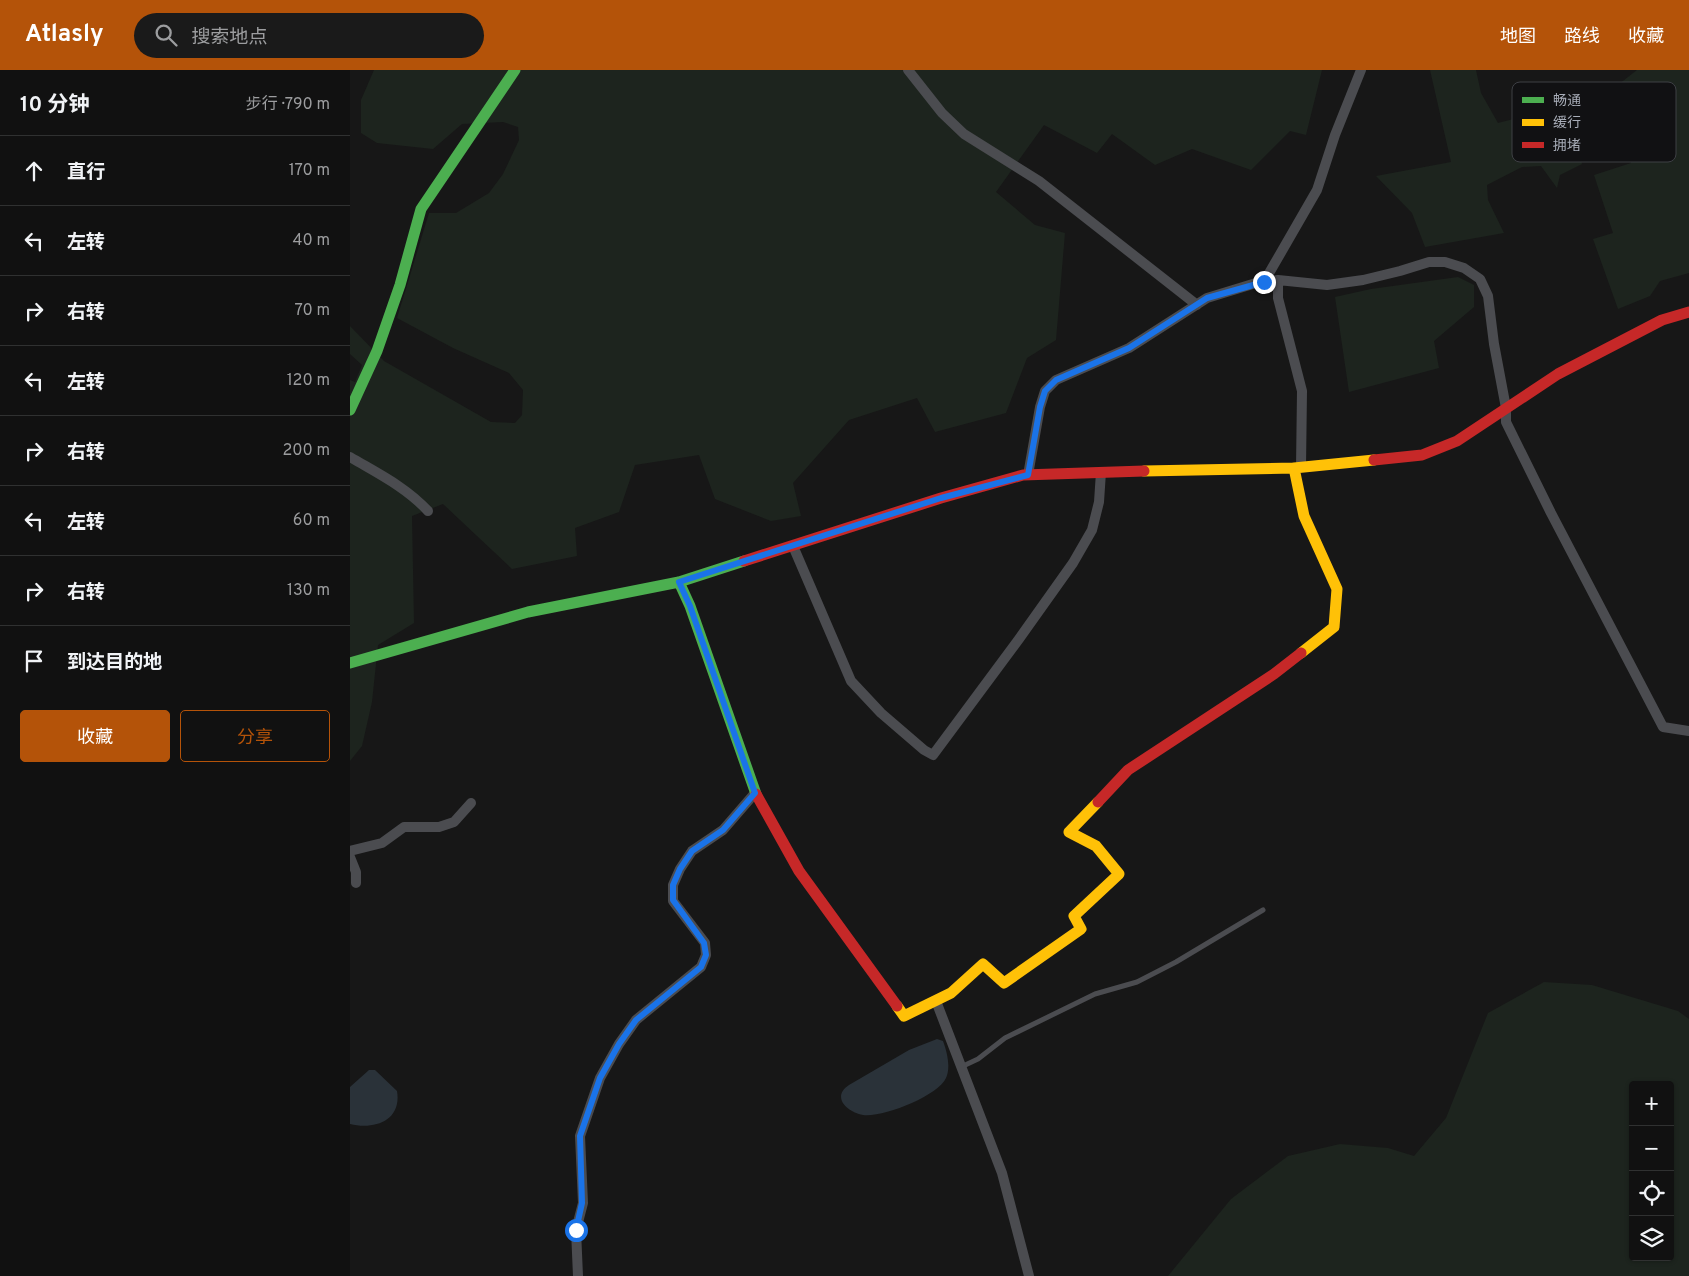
<!DOCTYPE html>
<html lang="zh">
<head>
<meta charset="utf-8">
<style>
  body { margin:0; font-family:Overpass,"Noto Sans SC",sans-serif; background:#1a1a1a; color:#f1f3f6 }
  .controls { position:absolute; right:15px; bottom:15px; display:grid; overflow:hidden; border-radius:5px; box-shadow:0 1px 4px #0004 }
  .controls button { width:45px; height:45px; display:grid; place-items:center; padding:0; border:0; border-bottom:1px solid #303131; background:#111; color:#f1f3f6; font:25px sans-serif }
  .stop { position:absolute; width:15px; height:15px; margin:-11px; border:4px solid #1a73e8; border-radius:50%; background:#fff }
  .stop.end { background:#1a73e8; border-color:#fff; box-shadow:0 1px 5px #0008 }
  .list { margin:0; padding:0; list-style:none }
  h2 { display:flex; justify-content:space-between; align-items:center; height:65px; margin:0; padding:0 20px; font-size:21px }
  h2 small { font-size:16px; font-weight:400; color:#9c9d9f }
  .list li { display:grid; grid-template-columns:32px 1fr auto; gap:15px; align-items:center; box-sizing:border-box; height:70px; padding:0 20px; border-top:1px solid #303131 }
  .list b { display:block; font-size:19px; white-space:nowrap }
  .list em { font-size:16px; font-style:normal; color:#9c9d9f }
  .actions { display:flex; gap:10px; padding:15px 20px }
  .actions a { flex:1; padding:11px 0; border:1px solid #b45309; border-radius:5px; text-align:center; font-size:18px; color:#b45309 }
  .actions .main { background:#b45309; color:#fff }
  .icon { flex:none; width:28px; height:28px; fill:none; stroke:currentColor; stroke-width:2; stroke-linecap:round; stroke-linejoin:round }
  .map { position:relative; flex:none; width:1339px; height:1206px; overflow:hidden }
  header { display:flex; align-items:center; gap:30px; box-sizing:border-box; height:70px; padding:0 25px; background:#b45309; color:#fff }
  header strong { font-size:24px }
  nav { display:flex; gap:28px; margin-inline-start:auto; font-size:18px }
  .search { width:350px; height:45px; background:#1a1a1a; display:flex; align-items:center; gap:12px; box-sizing:border-box; padding:0 18px; border-radius:28px; color:#9c9d9f; font-size:19px }
  main { display:flex }
  aside { flex:1; background:#111 }
  .map>svg:first-child { display:block }
  .green { fill:#1d241e; fill-rule:evenodd }
  .water { fill:#2a3239 }
  .lines { fill:none; stroke-linecap:round; stroke-linejoin:round }
  .lane { stroke:#4b4c50; stroke-width:5 }
  .street { stroke:#4b4c50; stroke-width:10 }
  .fast { stroke:#4caf50; stroke-width:11 }
  .slow { stroke:#ffc107; stroke-width:11 }
  .jam { stroke:#c62828; stroke-width:11 }
  .route { stroke:#1a73e8; stroke-width:6 }
  .key { fill:#111113; stroke:#3e4045; stroke-width:1 }
  .key-label { font-size:14px; fill:#a8adb8 }
</style>
</head>
<body>
<header>
<strong>Atlasly</strong>
<div class="search"><svg class="icon" aria-label="search" viewBox="0 0 24 24"><circle cx="10" cy="10" r="6"/><path d="M15 15l6 6"/></svg>搜索地点</div>
<nav><a>地图</a><a>路线</a><a>收藏</a></nav>
</header>
<main>
<aside>
<h2>10 分钟<small>步行 · 790 m</small></h2>
<ul class="list">
<li><svg class="icon" aria-label="ahead" viewBox="0 0 24 24"><path d="M12 20V5M6 11l6-6 6 6"/></svg><div><b>直行</b></div><em>170 m</em></li>
<li><svg class="icon" aria-label="left" viewBox="0 0 24 24"><path d="M17 20v-9H6M10 6l-5 5 5 5"/></svg><div><b>左转</b></div><em>40 m</em></li>
<li><svg class="icon" aria-label="right" viewBox="0 0 24 24"><path d="M7 20v-9h11M14 6l5 5-5 5"/></svg><div><b>右转</b></div><em>70 m</em></li>
<li><svg class="icon" aria-label="left" viewBox="0 0 24 24"><path d="M17 20v-9H6M10 6l-5 5 5 5"/></svg><div><b>左转</b></div><em>120 m</em></li>
<li><svg class="icon" aria-label="right" viewBox="0 0 24 24"><path d="M7 20v-9h11M14 6l5 5-5 5"/></svg><div><b>右转</b></div><em>200 m</em></li>
<li><svg class="icon" aria-label="left" viewBox="0 0 24 24"><path d="M17 20v-9H6M10 6l-5 5 5 5"/></svg><div><b>左转</b></div><em>60 m</em></li>
<li><svg class="icon" aria-label="right" viewBox="0 0 24 24"><path d="M7 20v-9h11M14 6l5 5-5 5"/></svg><div><b>右转</b></div><em>130 m</em></li>
<li><svg class="icon" aria-label="arrive" viewBox="0 0 24 24"><path d="M6 21V4h12l-3 4 3 4H6"/></svg><div><b>到达目的地</b></div></li>
</ul>
<div class="actions"><a class="main">收藏</a><a>分享</a></div>
</aside>
<div class="map">
<svg width="1339" height="1206" viewBox="0 0 1339 1206">
  <rect width="100%" height="100%" fill="#171717"/>
  <path class="green" d="M24,0h948l-16,65 -16,-4 -39,39 -59,-21 -37,16 -43,-31 -15,19 -53,-28 -48,67 39,33 30,8 -9,107 -29,18 -21,55 -71,19 -18,-34 -68,22 -56,63 8,33 -30,5 -56,-22 -16,-44 -64,10 -16,47 -44,16 2,28 -65,13 -69,-65 -31,12 2,107 -36,22 -6,57 -10,44 -12,15v-381l5,2 7,-17 -12,-11v-28l34,35 107,61 24,1 7,-8 1,-25 -14,-17 -56,-25 -56,-30 32,-105h27l33,-20 14,-19 16,-34 -1,-13 -15,-5 -41,2 -29,25 -56,-6 -16,-10v-33z
    M1080,0h46l5,23 17,30 54,-14 62,-21 23,-18h52v203l-29,8 -10,15 -32,13 -25,-70 20,-6 -19,-58 37,-12 -14,-37 -42,10 7,28 -22,11 -3,13 -16,-22 -19,1 -35,18 1,15 16,33 -79,14 -13,-34 -36,-37 75,-14z
    M1108,207l16,8v22l-40,34 5,27 -90,24 -14,-95 36,-8z
    M1194,912l48,3 86,26 11,8v257h-521l63,-77 57,-43 52,-12 48,4 26,8 32,-38 42,-105zM1283,1015h37v172h-37z"/>
  <path class="water" d="M587,969l6,2c4,11 8,26 3,37 -8,18 -64,40 -83,37 -16,-3 -32,-18 -14,-30l60,-35z
    M19,1000h6l22,21c5,30 -23,39 -47,33v-37z"/>
  <g class="lines">
    <path class="lane" d="M611,997l17,-8 27,-21 90,-44 42,-12 39,-20 87,-52"/>
    <path class="street" d="M558,0l34,43 22,21 75,47 158,124
      M928,210v18l24,93 -1,76
      M914,212l53,-92 18,-55 26,-65
      M0,387c27,16 56,30 78,54
      M678,405l12,-68 5,-16 11,-11 73,-32 78,-50 49,-15 22,-3 49,5 36,-5 37,-9 29,-9h16l19,6 16,11 8,17 6,48 12,64v14l45,91 112,214 26,4
      M443,476l58,135 30,32 43,37 9,5 86,-116 54,-76 19,-33 7,-28 2,-30
      M0,781l32,-8 22,-16h35l15,-5 17,-19
      M0,787l6,15v11
      M586,931l66,172 27,103
      M228,1206l-2,-46 7,-27 -3,-67 20,-58 19,-34 17,-24 65,-53 5,-12 -1,-12 -32,-42v-16l7,-16 12,-18 31,-21 32,-37"/>
    <path class="fast" d="M0,340l27,-59 23,-66 21,-76 94,-139
      M329,512l11,24 66,188
      M0,593l178,-51 151,-30 65,-21"/>
    <path class="slow" d="M944,398l10,48 33,73 -3,38 -33,26
      M794,401l150,-3 80,-8
      M547,936l7,10 47,-23 32,-29 21,19 77,-54 -7,-13 45,-42 -23,-28 -27,-14 29,-30"/>
    <path class="jam" d="M1024,390l48,-5 35,-14 101,-67 104,-54 27,-8
      M394,491l197,-63 82,-23 121,-4
      M406,724l43,77 98,135
      M748,732l30,-32 146,-96 27,-21"/>
  </g>
  <g class="lines">
    <path class="route" d="M226,1160l6,-27 -2,-67 20,-58 19,-34 17,-24 65,-53 5,-12 -2,-12 -31,-43v-15l7,-16 12,-18 31,-21 32,-37 -65,-187 -11,-24 262,-84 87,-23 12,-68 5,-16 11,-11 73,-32 78,-50 57,-16"/>
  </g>
  <rect x="1162" y="12" width="164" height="80" rx="8" class="key"/>
  <rect x="1172" y="27" width="22" height="6" fill="#4caf50"/>
  <rect x="1172" y="49" width="22" height="7" fill="#ffc107"/>
  <rect x="1172" y="72" width="22" height="6" fill="#c62828"/>
  <g class="key-label">
    <text x="1203" y="35">畅通</text>
    <text x="1203" y="57">缓行</text>
    <text x="1203" y="80">拥堵</text>
  </g>
</svg>
<div class="controls">
<button>+</button>
<button>−</button>
<button><svg class="icon" aria-label="locate" viewBox="0 0 24 24"><circle cx="12" cy="12" r="6"/><path d="M12 2v4M12 18v4M2 12h4M18 12h4"/></svg></button>
<button><svg class="icon" aria-label="layers" viewBox="0 0 24 24"><path d="M12 4l9 5-9 5-9-5zM3 14l9 5 9-5"/></svg></button>
</div>
<div class="stop" style="left:226px;top:1160px"></div>
<div class="stop end" style="left:914px;top:212px"></div>
</div>
</main>
</body>
</html>
